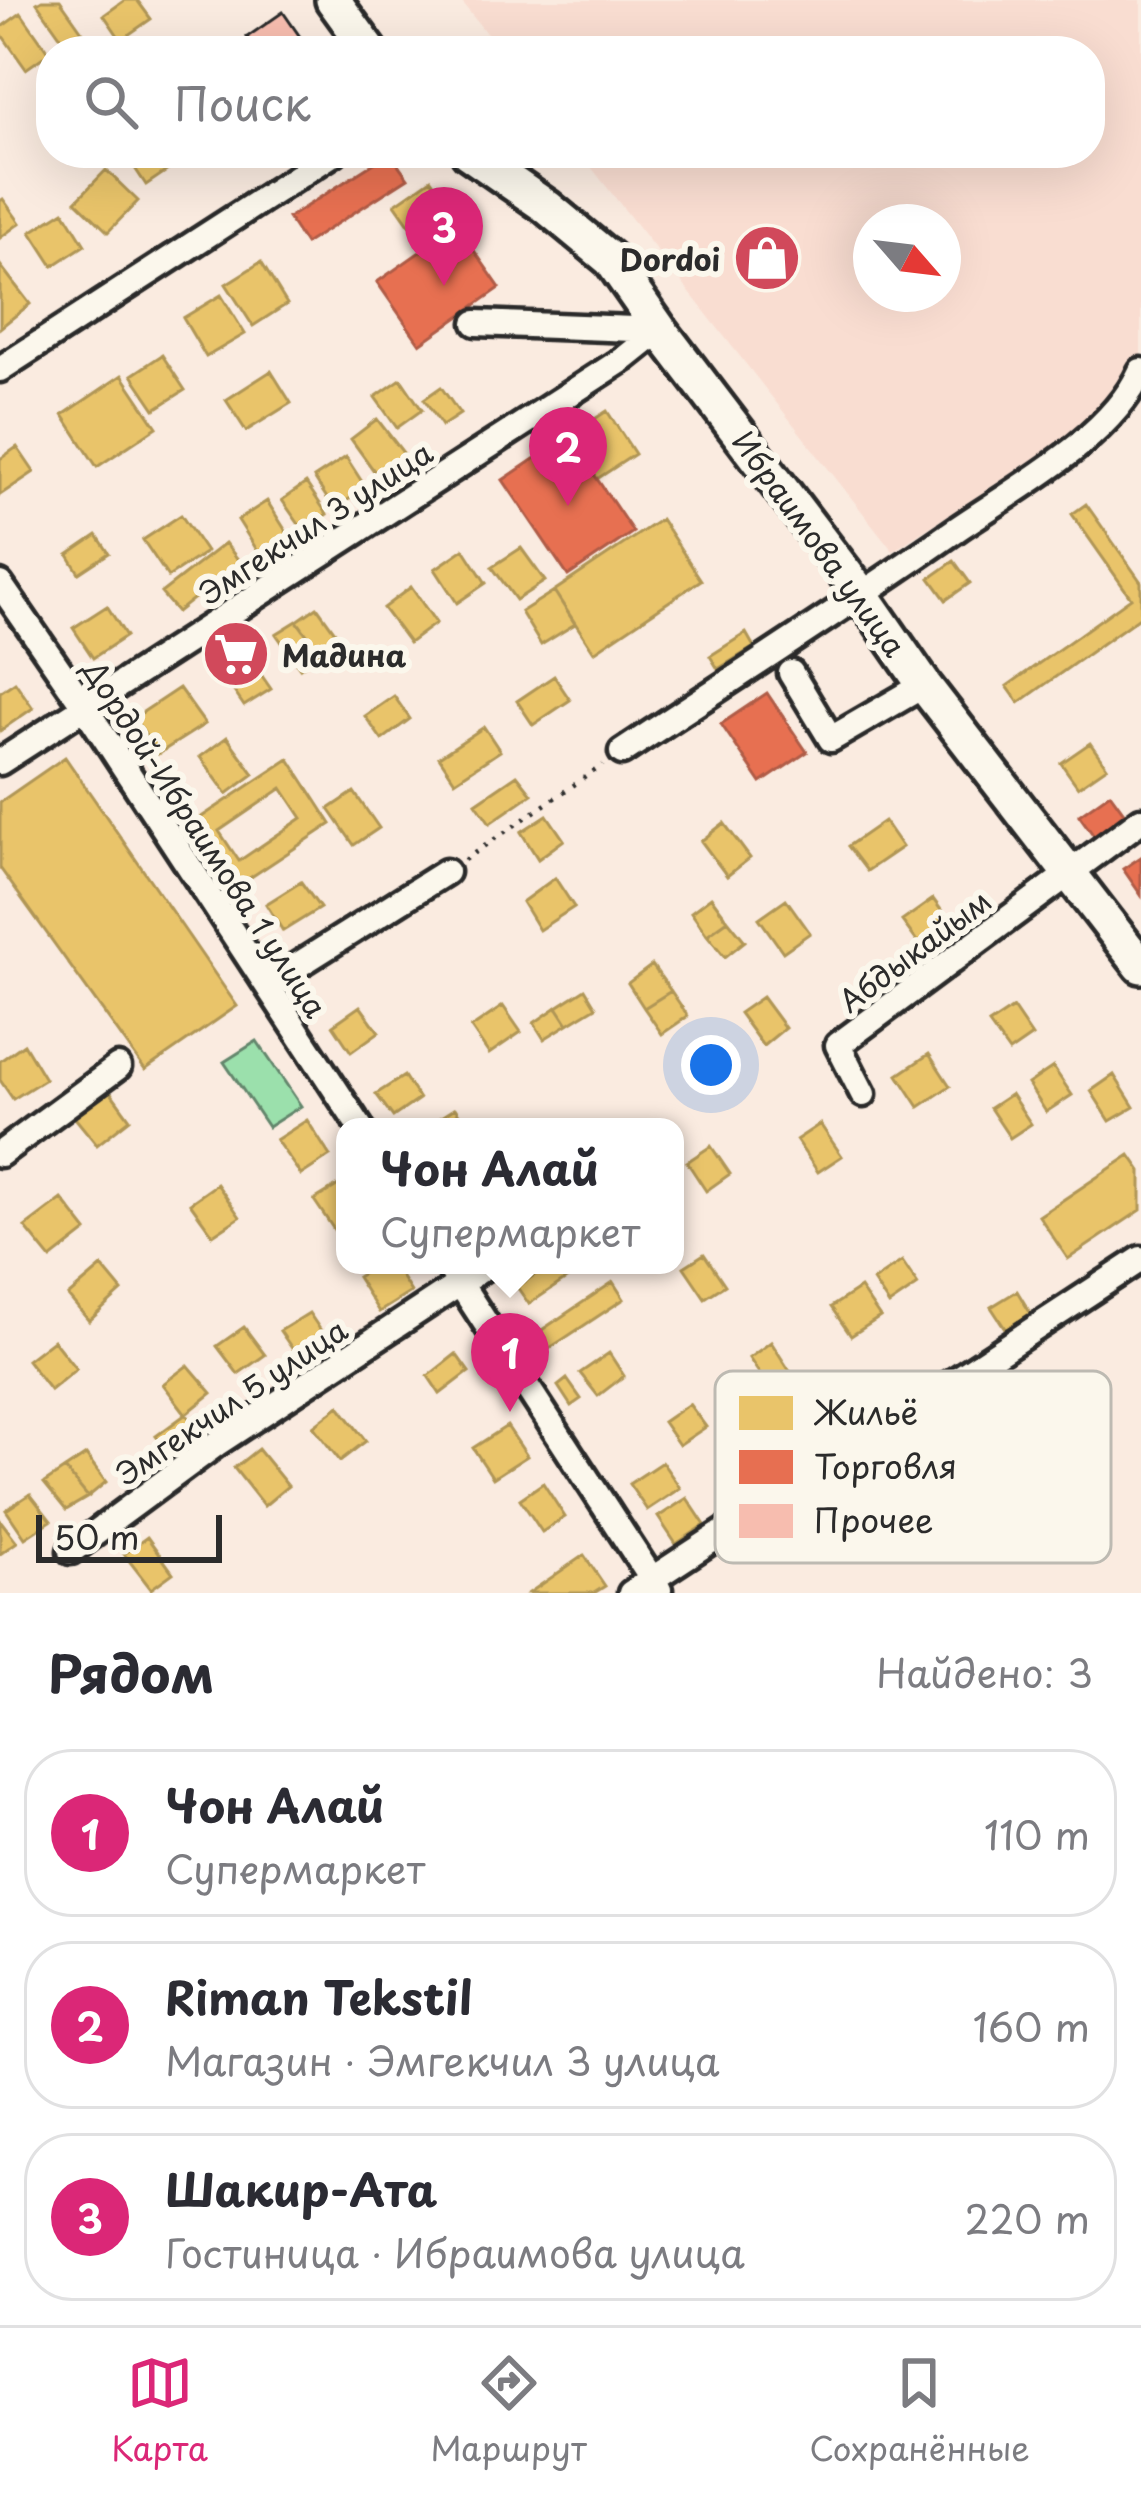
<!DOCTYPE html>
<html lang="ru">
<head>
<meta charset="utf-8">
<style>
  body { margin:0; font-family:"Playpen Sans",sans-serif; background:#f7f7f7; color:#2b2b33 }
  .compass { position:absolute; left:853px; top:204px; width:108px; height:108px; border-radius:50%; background:#fff; box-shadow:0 12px 48px #0002; rotate:118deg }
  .scale { position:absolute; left:36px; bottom:30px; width:186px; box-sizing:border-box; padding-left:12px; border:6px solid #2b2b2b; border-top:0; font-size:33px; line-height:42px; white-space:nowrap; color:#2b2b2b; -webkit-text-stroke:9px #fbf7ec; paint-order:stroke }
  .you { position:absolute; left:711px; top:1065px; width:42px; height:42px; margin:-30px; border:9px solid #fff; border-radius:50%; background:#1a73e8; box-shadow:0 0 0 18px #1a73e833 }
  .badge { display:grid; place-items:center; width:78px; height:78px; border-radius:50%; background:#db2777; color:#fff; font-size:39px; font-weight:700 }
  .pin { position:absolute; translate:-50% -99px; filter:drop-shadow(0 3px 6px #0008) }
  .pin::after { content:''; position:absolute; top:63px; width:42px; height:36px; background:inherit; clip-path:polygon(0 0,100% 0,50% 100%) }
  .popup { position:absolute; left:336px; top:1118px; width:348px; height:156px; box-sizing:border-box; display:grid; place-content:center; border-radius:24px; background:#fff; filter:drop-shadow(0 3px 9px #0005); font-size:39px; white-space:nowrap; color:#7c7c81 }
  .popup b { font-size:45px; color:#2b2b33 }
  .popup::after { content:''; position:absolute; left:50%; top:100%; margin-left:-24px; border:24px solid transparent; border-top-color:#fff }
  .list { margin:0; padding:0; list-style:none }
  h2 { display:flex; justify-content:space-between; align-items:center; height:156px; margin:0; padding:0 48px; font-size:51px }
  h2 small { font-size:39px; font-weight:400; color:#7c7c81 }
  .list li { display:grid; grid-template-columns:78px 1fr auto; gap:36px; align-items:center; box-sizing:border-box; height:168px; margin:0 24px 24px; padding:0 24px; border:3px solid #e1e1e2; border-radius:48px }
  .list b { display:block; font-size:45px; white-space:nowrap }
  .list p { margin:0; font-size:39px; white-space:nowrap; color:#7c7c81 }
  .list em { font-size:39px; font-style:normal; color:#7c7c81 }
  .icon { flex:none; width:66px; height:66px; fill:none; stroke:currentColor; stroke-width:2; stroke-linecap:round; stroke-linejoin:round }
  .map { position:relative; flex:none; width:1141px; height:1593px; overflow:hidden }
  .search { position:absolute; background:#fff; box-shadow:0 12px 48px #0002; left:36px; right:36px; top:36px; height:132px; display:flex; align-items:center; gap:30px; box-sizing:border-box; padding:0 42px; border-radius:48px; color:#7c7c81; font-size:45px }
  .sheet { height:732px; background:#fff }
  nav { display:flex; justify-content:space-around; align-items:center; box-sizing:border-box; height:168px; border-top:3px solid #e1e1e2; background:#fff; font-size:33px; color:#7c7c81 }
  nav a { display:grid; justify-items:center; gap:6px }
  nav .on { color:#db2777 }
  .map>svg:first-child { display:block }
  .built { fill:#f9ddd1; fill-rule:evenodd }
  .green { fill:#9be0ac; stroke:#63866c; stroke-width:3 }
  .homes { fill:#e9c46a; stroke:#b09657; stroke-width:3; fill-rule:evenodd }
  .shops { fill:#e76f51; stroke:#af5b46; stroke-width:3 }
  .building { fill:#f7bdaf; stroke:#2b2b2b; stroke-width:3 }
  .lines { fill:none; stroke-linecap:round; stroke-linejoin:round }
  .minor-casing { stroke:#2b2b2b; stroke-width:33 }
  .major-casing { stroke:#2b2b2b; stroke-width:42 }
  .path { stroke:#2b2b2b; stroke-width:4.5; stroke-dasharray:3 9; stroke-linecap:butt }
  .minor { stroke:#fbf7ec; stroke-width:24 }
  .major { stroke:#fbf7ec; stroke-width:33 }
  .labels { text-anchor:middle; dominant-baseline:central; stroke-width:12; stroke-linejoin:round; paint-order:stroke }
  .poi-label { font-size:30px; font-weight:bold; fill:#2b2b2b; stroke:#fbf7ec; text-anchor:end }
  .street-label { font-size:30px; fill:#2b2b2b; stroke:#fbf7ec }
  .key { fill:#fbf7ec; stroke:#bdbab2; stroke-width:3 }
  .key-label { font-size:33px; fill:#2b2b2b }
</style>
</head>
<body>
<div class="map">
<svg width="1141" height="1593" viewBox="0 0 1141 1593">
  <rect width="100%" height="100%" fill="#faebe0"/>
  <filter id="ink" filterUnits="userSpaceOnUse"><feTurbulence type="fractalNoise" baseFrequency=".00833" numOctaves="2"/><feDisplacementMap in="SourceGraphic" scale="24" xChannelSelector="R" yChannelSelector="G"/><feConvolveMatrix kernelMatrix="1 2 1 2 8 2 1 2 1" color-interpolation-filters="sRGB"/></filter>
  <g filter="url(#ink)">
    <path class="built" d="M460,0h681v389l-248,162 -313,-398h510v-102h-590zM871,222h72v72h-72z"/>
    <path class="green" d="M257,1041l44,65 -33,21 -44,-65z"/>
    <path class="homes" d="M42,0h18l36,51h-25l-34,-48z
      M125,0h12l14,19 -30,21 -17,-25z
      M21,13l28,40 -23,16 -26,-37v-4z
      M125,153h44l8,11 -31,21z
      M106,170l32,31 -30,31 -32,-31z
      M431,179l23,33 -36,25 -23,-33z
      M3,199l17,24 -20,15v-37z
      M64,211l21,34 -32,21 -22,-34z
      M261,262l26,42 -34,22 -27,-42z
      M0,265l30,39 -30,24z
      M221,295l24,39 -39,23 -23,-39z
      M162,355l23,35 -30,19 -23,-34z
      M271,371l20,32 -45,28 -20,-31z
      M122,375l35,52 -60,40 -34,-52z
      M401,379l21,31 -25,18 -22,-31z
      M441,387l19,27 -18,12 -18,-27z
      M607,411l28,43 -38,25 -29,-43z
      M377,419l27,35 -27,21 -26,-36z
      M17,447l17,25 -34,23v-36z
      M346,457l20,31 -32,21 -20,-31z
      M306,483l21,31 -24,16 -21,-30z
      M267,501l24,38 -29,19 -24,-38z
      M1086,504l55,78v34l-122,87 -12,-17 124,-88 -59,-84z
      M181,515l25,37 -38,25 -25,-37z
      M661,519l40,61 -107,72 -40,-61z
      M97,535l12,18 -30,20 -11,-18z
      M225,543l15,19 -63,50 -16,-19z
      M521,548l24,33 -29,19 -24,-33z
      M464,549l22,34 -29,20 -22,-34z
      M954,561l16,22 -24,17 -16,-22z
      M411,587l25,36 -27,20 -26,-35z
      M554,591l21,33 -34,21 -20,-33z
      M107,606l19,30 -33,22 -20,-30z
      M317,607l23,32 -20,14 -23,-32z
      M297,621l23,32 -20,15 -24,-34z
      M746,633l8,14 -36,22 -8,-13z
      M251,660l20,29 -27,17 -20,-29z
      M554,676l16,24 -37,25 -16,-24z
      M15,682l18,26 -33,23v-39z
      M179,688l26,36 -47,30 -24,-36z
      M394,696l16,23 -28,21 -17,-24z
      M484,727l16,24 -45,30 -16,-24z
      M227,737l27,37 -27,20 -27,-37z
      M1090,743l17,24 -29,20 -17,-24z
      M65,757l172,249 -92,64 -145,-202v-66z
      M289,759l42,65 -98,65 -42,-65zM282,788l20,30 -63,43 -20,-30z
      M517,775l15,19 -42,29 -14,-20z
      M354,792l25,36 -25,17 -25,-36z
      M547,815l17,25 -26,19 -17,-27z
      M884,821l18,26 -35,24 -19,-25z
      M724,823l26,35 -23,18 -26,-35z
      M555,878l19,29 -35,23 -17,-28z
      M301,882l19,26 -37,23 -17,-27z
      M711,897l17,23 -21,15 -16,-23z
      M786,899l24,34 -27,19 -24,-34z
      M933,899l22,30 -31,22 -22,-30z
      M728,920l17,21 -20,16 -18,-22z
      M652,965l19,26 -27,17 -16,-25z
      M585,989l11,18 -28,17 -11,-17z
      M671,991l17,25 -26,18 -18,-26z
      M762,997l23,31 -22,18 -24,-33z
      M360,1006l19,26 -28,20 -18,-27z
      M503,1006l18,26 -32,22 -18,-26z
      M557,1007l11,17 -24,15 -10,-16z
      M1013,1008l19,28 -23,16 -20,-28z
      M24,1044l21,35 -32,20 -13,-19v-19z
      M929,1054l21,32 -31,21 -21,-32z
      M1053,1067l19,28 -26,17 -18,-28z
      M1114,1075l20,32 -24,14 -19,-30z
      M404,1076l15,23 -26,18 -17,-23z
      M106,1086l24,33 -33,26 -26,-32z
      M1011,1094l20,30 -21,14 -20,-30z
      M455,1108l12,19h-37l-2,-2z
      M307,1120l23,36 -29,19 -25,-35z
      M820,1124l22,32 -24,16 -22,-32z
      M711,1146l19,28 -24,17 -19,-29z
      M1130,1155l11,16v39l-73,49 -29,-43z
      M345,1181v53l-6,3 -25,-37z
      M217,1184l23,33 -27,18 -23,-32z
      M62,1199l25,32 -36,28 -26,-32z
      M704,1254l21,31 -20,13 -21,-31z
      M902,1261l16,24 -29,20 -16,-24z
      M376,1265h18l17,27 -32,20 -22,-35z
      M549,1265h38l-58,39 -12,-17z
      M102,1267l20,24 -33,30 -21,-25z
      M613,1282l11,17 -83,55 -11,-16z
      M860,1288l20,29 -29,19 -20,-29z
      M1017,1291l17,28 -24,17 -19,-29z
      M309,1313l19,28 -28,19 -20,-29z
      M244,1327l21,28 -27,19 -21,-28z
      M53,1340l23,29 -26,21 -23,-30z
      M771,1342l20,31 -22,15 -20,-30z
      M609,1353l15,23 -26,20 -18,-23z
      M456,1354l13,18 -29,22 -12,-18z
      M188,1365l24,28 -26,21 -23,-30z
      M567,1379l14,20 -10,7 -13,-20z
      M1086,1383l18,28 -23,17 -19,-30z
      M689,1404l17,23 -27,18 -16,-23z
      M339,1406l27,35 -26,20 -27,-35z
      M1025,1408l16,25 -17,14 -16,-27z
      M186,1414l18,23 -30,21 -18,-22z
      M507,1426l20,30 -34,22 -20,-30z
      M258,1449l30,37 -24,20 -30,-38z
      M86,1455l20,27 -18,15 -23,-28z
      M662,1462l18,26 -33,22 -18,-26z
      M65,1469l23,28 -22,13 -22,-27z
      M1064,1472l14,22 -18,13 -14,-23z
      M543,1483l22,34 -23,15 -22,-33z
      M30,1494l21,27 -26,17 -19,-28z
      M687,1498l18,27 -29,19 -18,-27z
      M914,1499l13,22 -20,13 -14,-21z
      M0,1520l17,22 -17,12z
      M147,1537l26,36 -22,16 -27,-35z
      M584,1555l21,31 -11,7h-65z"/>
    <path class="shops" d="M390,153l18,25 -103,66 -17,-26z
      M457,226l43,62 -80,56 -43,-62z
      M568,436l65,96 -65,44 -65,-96z
      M237,639l14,21 -16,10 -14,-21z
      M767,693l40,59 -46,31 -40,-59z
      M1110,793l15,21 -31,22 -15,-21z
      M1141,857v38l-18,-26z"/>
    <path class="building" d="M283,12l22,32 -9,7h-39l-10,-14z"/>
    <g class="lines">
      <defs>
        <path id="minor" d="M476,323l184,7
          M0,369l334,-216
          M0,584l84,122 276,421
          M791,673l40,66 93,-54
          M622,752c112,-74 225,-146 335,-223 60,-41 154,-91 184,-158
          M0,762l625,-404 35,-28
          M268,984l178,-112
          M863,1094l-25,-49 303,-225
          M0,1154l118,-87
          M448,1265l211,325
          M71,1551l145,-107 272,-179
          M631,1593l510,-334"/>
        <path id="major" d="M333,0l37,51
          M469,153l78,54 64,53 49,70 199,261 65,94 217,281"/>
      </defs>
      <use href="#minor" class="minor-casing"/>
      <use href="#major" class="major-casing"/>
      <path class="path" d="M464,860l139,-95"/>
      <use href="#minor" class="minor"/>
      <use href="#major" class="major"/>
    </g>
  </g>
  <defs>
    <symbol id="shop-disc" viewBox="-11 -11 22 22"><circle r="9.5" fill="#d1495b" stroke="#fbf7ec"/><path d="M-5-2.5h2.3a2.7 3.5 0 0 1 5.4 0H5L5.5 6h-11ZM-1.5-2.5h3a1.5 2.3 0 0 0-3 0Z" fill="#fff"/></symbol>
    <symbol id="supermarket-disc" viewBox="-11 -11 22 22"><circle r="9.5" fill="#d1495b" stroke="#fbf7ec"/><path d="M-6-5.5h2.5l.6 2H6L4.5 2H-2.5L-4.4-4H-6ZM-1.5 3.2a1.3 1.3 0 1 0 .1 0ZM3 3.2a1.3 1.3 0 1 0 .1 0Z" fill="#fff"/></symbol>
  </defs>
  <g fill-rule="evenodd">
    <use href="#shop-disc" x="729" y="220" width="76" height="76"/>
    <use href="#supermarket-disc" x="198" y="616" width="76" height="76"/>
  </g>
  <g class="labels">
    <g class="poi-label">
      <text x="720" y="258">Dordoi</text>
      <text x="282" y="654" text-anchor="start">Мадина</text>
    </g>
    <g class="street-label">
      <text transform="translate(315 522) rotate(-33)">Эмгекчил 3 улица</text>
      <text transform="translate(820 543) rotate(54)">Ибраимова улица</text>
      <text transform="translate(206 838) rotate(57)">Дордой-Ибраимова 1 улица</text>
      <text transform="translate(914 950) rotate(-37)">Абдыкайым</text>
      <text transform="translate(231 1401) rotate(-34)">Эмгекчил 5 улица</text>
    </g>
  </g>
  <rect x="715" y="1371" width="396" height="192" rx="18" class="key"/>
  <rect x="739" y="1396" width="54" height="34" fill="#e9c46a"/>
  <rect x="739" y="1450" width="54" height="34" fill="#e76f51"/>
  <rect x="739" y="1504" width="54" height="34" fill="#f7bdaf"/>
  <g class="key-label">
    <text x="814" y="1425">Жильё</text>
    <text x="814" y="1479">Торговля</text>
    <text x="814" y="1533">Прочее</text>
  </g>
</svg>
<svg class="compass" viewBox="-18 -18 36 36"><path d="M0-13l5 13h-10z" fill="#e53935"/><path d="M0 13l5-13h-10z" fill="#7c7c81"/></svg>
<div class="scale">50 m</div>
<div class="you"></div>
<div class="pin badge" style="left:510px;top:1412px">1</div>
<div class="popup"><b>Чон Алай</b>Супермаркет</div>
<div class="pin badge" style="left:568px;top:506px">2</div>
<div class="pin badge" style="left:444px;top:286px">3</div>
<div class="search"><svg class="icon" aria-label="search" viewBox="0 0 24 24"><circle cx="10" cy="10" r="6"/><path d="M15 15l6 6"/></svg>Поиск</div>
</div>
<section class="sheet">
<h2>Рядом<small>Найдено: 3</small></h2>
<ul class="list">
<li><span class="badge">1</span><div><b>Чон Алай</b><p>Супермаркет</p></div><em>110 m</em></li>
<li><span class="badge">2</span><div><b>Riman Tekstil</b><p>Магазин · Эмгекчил 3 улица</p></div><em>160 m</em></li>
<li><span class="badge">3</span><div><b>Шакир-Ата</b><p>Гостиница · Ибраимова улица</p></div><em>220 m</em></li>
</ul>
</section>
<nav>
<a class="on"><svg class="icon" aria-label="map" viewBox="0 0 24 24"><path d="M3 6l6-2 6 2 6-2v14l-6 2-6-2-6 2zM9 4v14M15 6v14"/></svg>Карта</a>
<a><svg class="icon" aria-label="directions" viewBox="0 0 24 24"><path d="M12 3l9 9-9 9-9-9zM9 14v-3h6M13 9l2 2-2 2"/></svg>Маршрут</a>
<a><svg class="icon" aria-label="saved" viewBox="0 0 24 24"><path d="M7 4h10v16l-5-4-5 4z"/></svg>Сохранённые</a>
</nav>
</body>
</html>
